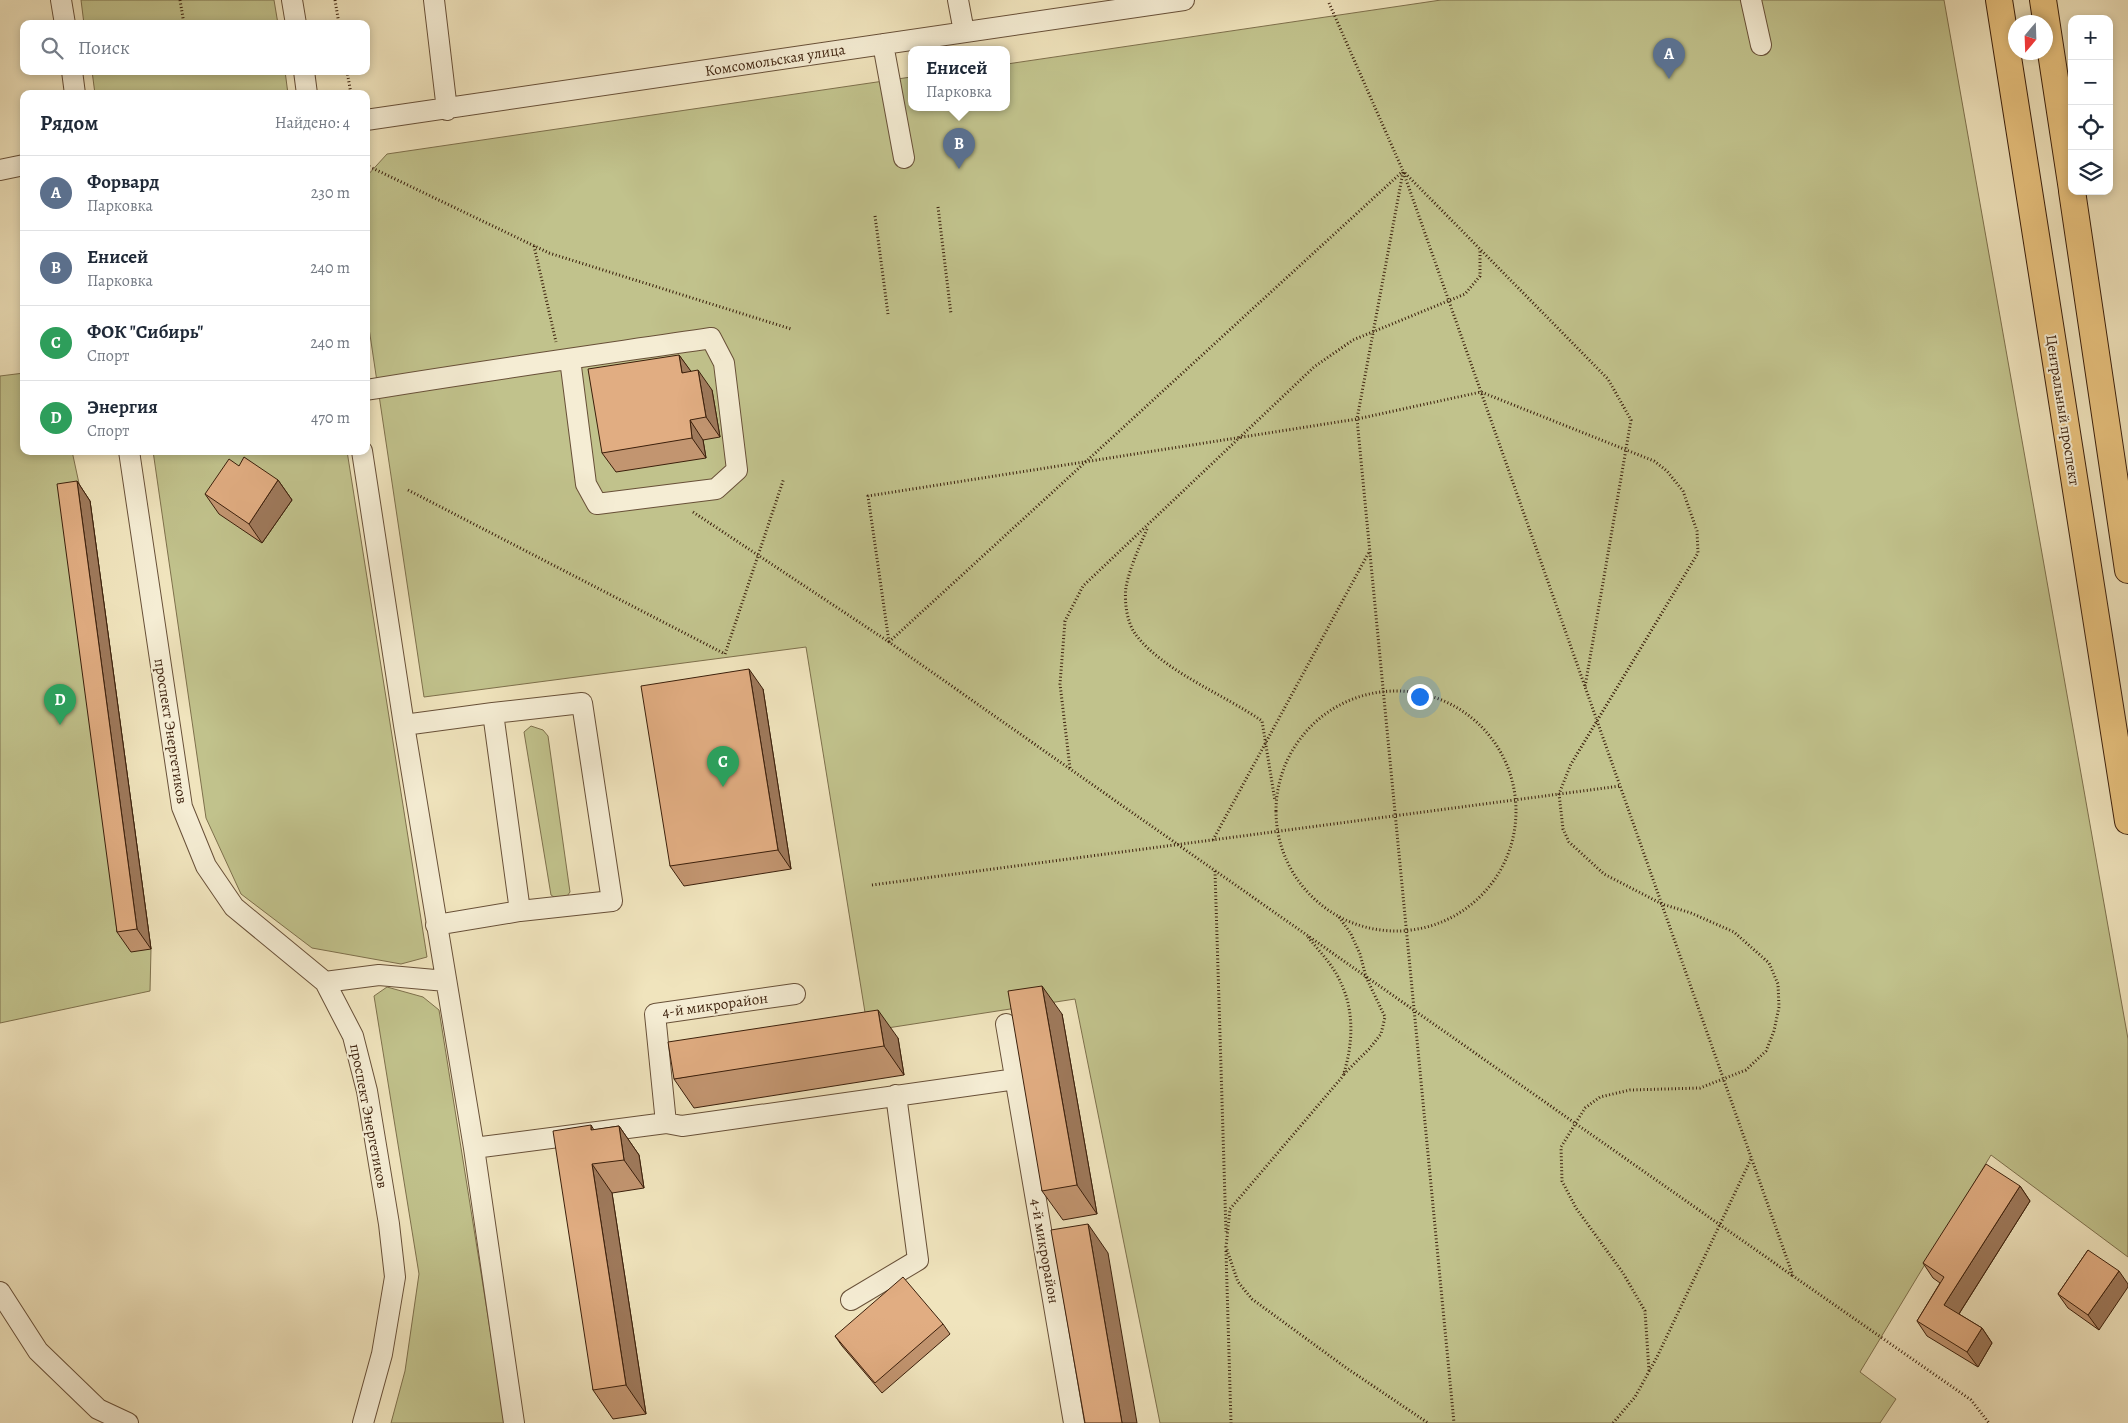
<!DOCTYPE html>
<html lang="ru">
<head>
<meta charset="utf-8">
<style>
  body { margin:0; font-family:Alegreya,serif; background:#f2f2f3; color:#1f2937 }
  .controls { position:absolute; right:15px; top:15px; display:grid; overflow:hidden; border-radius:10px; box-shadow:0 2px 8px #0003 }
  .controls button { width:45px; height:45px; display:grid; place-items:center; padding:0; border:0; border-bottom:1px solid #e0e1e3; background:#fff; color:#1f2937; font:25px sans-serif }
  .compass { position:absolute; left:2008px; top:15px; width:45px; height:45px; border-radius:50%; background:#fff; box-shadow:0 2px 8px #0003; rotate:199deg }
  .you { position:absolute; left:1419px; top:696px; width:18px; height:18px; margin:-12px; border:4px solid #fff; border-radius:50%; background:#1a73e8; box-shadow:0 0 0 8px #1a73e833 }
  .badge { display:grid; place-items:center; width:32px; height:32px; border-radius:50%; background:#1a73e8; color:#fff; font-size:16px; font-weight:700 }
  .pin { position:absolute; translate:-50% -41px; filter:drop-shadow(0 1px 2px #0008) }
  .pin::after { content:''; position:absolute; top:26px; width:18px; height:15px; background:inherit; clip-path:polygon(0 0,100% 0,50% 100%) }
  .popup { position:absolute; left:908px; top:46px; width:102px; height:65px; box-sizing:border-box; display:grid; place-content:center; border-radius:10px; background:#fff; filter:drop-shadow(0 1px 4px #0005); font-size:16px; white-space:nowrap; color:#747a83 }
  .popup b { font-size:19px; color:#1f2937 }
  .popup::after { content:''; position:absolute; left:50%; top:100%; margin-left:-10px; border:10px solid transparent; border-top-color:#fff }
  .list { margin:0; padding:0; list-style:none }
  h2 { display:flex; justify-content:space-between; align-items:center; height:65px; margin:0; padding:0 20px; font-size:21px }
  h2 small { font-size:16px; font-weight:400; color:#747a83 }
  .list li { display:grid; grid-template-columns:32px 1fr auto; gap:15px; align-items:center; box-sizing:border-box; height:75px; padding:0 20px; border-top:1px solid #e0e1e3 }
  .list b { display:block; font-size:19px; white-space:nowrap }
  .list p { margin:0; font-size:16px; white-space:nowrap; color:#747a83 }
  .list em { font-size:16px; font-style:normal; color:#747a83 }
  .icon { flex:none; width:28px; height:28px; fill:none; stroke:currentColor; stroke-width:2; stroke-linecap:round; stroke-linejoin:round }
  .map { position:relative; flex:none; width:2128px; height:1423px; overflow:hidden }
  .search { position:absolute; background:#fff; box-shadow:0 2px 8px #0003; left:20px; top:20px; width:350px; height:55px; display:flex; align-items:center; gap:12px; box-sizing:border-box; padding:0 18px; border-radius:10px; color:#747a83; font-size:19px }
  .panel { position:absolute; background:#fff; box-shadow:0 2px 8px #0003; left:20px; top:90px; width:350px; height:365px; border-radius:10px }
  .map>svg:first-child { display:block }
  .green { fill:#c1c28c; stroke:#7e704c }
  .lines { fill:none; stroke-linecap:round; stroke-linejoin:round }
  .minor-casing { stroke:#685038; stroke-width:22 }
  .major-casing { stroke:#3b1f0b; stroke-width:28 }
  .path { stroke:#3b1f0b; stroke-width:3; stroke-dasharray:1 2.5; stroke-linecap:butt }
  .minor { stroke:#f5edd4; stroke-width:20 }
  .major { stroke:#e8c27e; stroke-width:26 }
  .wall { fill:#c29570; stroke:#3b1f0b }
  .shaded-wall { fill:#9e795b; stroke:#3b1f0b }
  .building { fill:#e1ad82; stroke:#3b1f0b }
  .labels { text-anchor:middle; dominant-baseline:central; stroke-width:4; stroke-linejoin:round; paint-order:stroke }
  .street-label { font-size:15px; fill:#3b1f0b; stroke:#f5edd4 }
</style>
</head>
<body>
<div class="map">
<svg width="2128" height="1423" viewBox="0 0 2128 1423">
  <rect width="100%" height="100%" fill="#f0e4bd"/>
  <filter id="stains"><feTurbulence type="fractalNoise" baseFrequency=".004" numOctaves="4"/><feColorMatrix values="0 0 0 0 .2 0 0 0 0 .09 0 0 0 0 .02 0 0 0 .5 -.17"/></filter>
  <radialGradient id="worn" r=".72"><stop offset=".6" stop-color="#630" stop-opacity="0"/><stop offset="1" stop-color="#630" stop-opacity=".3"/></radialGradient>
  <path class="green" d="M81,0h193l4,24h-194z
    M1441,0h503l184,1039v218l-137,-102 -131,217 36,27 -16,24h-720l-85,-424 -207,32 -62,-384 -382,50 -58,-389v-131l21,-23 524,-77 1,31h94l1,-44z
    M92,71h193l3,23h-193z
    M24,373v78h48l11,51 7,-1 61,448 -1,42 -150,32v-647z
    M153,451h194l80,506 -26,7 -89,-16 -71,-54 -35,-76z
    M531,726l12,4 5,6 22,156 -5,7h-8l-6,-4 -27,-163z
    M387,987l36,10 16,13 66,413h-114l14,-52 14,-97 -45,-278z"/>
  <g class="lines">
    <defs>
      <path id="minor" d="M61,0l4,24
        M292,0l4,24
        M434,0l13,110
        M958,0l6,32
        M1751,0l10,45
        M883,44l21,114
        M72,71l3,23
        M304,71l3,23
        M366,120l818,-120
        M0,170l24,-5
        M366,390c115,-19 230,-35 345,-52l13,25 13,107 -21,19 -119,15 -11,-20 -16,-125
        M129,451l53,356 24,59 28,41 91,75 28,54 14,55 22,133 6,53 -13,77 -19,69
        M362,451l42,274 70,423 40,275
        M493,713l89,-10 30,198 -92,10
        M404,725l89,-12 27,198 -84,14
        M325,982l54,-7 67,6
        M1006,1024l68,399
        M666,1123l-11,-109 140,-20
        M474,1148l192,-25 16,3 334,-47
        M0,1292l38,59 60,58 30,14
        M851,1300l67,-40 -22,-165"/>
      <path id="major" d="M1999,0l129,821
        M2043,0l29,190
        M2072,191l56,379"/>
    </defs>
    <use href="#minor" class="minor-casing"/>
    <use href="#major" class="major-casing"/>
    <path class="path" d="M180,0l4,24
      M335,0l4,24
      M1329,3l74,168 390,1105 178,124 18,23
      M347,71l4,23
      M366,165l183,88 242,76
      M1403,172l-46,247 97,1004
      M1405,173l203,206 23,41 -46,267
      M938,207l13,107
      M875,216l13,98
      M534,246l22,96
      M408,490l317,164 59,-176
      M693,512l196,130 904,634
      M1147,529c-8,19 -17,38 -21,58 -2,15 1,36 10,48 27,36 89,60 126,86l13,80
      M889,642l-21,-146 489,-77 124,-27 173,69 13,10 16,20 14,40 1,22 -127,211 -12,30 4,35 6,13 35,32 58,30 29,9 43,19 35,31 9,21 1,23 -5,24 -8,20 -20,19 -46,18 -70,2 -30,7 -15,11 -24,39 1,34 14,27 47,65 22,38 4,60
      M889,642l513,-470
      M1276 811a120 120 0 1 1 240 0a120 120 0 1 1-240 0Z
      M1070,768l-10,-84 5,-63 18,-35 231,-219 39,-27 112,-46 15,-18v-27
      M1213,840l156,-288
      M1215,871l11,361
      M872,885l748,-99
      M1339,917l12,17 9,20 6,23 19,40 -4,17 -12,15 -26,26
      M1308,937c11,14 25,28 32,44 15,30 13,64 3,95l-113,133 -4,38 12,35 14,17 93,68 83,56
      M1226,1251l5,172
      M1613,1423l22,-26 22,-40 94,-198"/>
    <use href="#minor" class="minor"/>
    <use href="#major" class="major"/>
  </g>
  <path class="wall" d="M679,355l12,17 21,18 8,47 -17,3 3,18 -90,14 -14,-19z
    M239,466l39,14 14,20 -30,43 -43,-29 -14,-20z
    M77,481l13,20 61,448 -20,3 -14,-20z
    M763,689l28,180 -107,17 -14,-20z
    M1062,1014l35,200 -34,6 -21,-29z
    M898,1038l6,37 -210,33 -20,-29z
    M591,1125l3,5 25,-4 20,29 5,33 -32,5 34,221 -33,5 -20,-29z
    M2020,1186l10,15 -71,113 23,14 10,15 -14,24 -51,-31 -10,-15 23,-38 -7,-5 -10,-15z
    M2088,1250l11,80 -31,-22 -10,-14z
    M943,1324l7,10 -68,59 -40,-47 -7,-10z"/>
  <path class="shaded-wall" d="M679,355l14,19 -11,-1z
    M698,370l14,20 8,47 -14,-20z
    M690,420l13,20 3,18 -14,-20z
    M278,480l14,20 -30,43 -13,-19z
    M77,481l13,20 61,448 -14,-20z
    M749,669l14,20 28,180 -13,-19z
    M1042,986l20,28 35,200 -20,-29z
    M878,1010l20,28 6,37 -20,-29z
    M619,1126l20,29 5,33 -20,-28z
    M592,1164l20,29 34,221 -20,-29z
    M2020,1186l10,15 -75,119 -11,-15z
    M1088,1224l20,29 29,170h-15z
    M2119,1271l9,13v3l-29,43 -11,-15z
    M1982,1328l10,15 -14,24 -11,-15z"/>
  <path class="building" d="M679,355l3,18 16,-3 8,47 -16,3 2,18 -90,15 -14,-84z
    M244,457l34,23 -29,44 -44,-30 24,-35 10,7z
    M77,481l60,448 -20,3 -60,-448z
    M749,669l29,181 -108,16 -29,-180z
    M1042,986l35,199 -35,6 -34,-200z
    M878,1010l6,36 -210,33 -6,-37z
    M591,1125v5l28,-4 5,34 -32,4 34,221 -33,5 -40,-259z
    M1986,1164l34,22 -76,119 38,23 -15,24 -50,-31 27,-44 -21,-14z
    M1088,1224l34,199h-37l-34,-193z
    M2088,1250l31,21 -31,44 -30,-21z
    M903,1277l40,47 -68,59 -40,-47z"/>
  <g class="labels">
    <g class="street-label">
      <text transform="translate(775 60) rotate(-9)">Комсомольская улица</text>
      <text transform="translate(2063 410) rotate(81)">Центральный проспект</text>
      <text transform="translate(171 731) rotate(81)">проспект Энергетиков</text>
      <text transform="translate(715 1005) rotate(-8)">4-й микрорайон</text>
      <text transform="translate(369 1116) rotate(79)">проспект Энергетиков</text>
      <text transform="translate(1045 1251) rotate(80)">4-й микрорайон</text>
    </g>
  </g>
  <rect width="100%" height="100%" filter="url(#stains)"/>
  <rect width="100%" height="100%" fill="url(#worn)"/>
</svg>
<div class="controls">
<button>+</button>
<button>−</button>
<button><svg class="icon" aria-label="locate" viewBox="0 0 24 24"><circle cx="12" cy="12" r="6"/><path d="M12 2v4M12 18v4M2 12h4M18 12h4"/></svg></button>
<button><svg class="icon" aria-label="layers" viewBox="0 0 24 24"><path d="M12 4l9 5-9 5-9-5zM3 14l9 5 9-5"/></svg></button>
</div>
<svg class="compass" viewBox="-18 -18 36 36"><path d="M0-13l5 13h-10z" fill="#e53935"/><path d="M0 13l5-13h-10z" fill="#747a83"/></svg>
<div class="you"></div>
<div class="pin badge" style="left:1669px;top:79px;background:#5c6f8a">A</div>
<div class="pin badge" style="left:959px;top:169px;background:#5c6f8a">B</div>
<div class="popup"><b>Енисей</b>Парковка</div>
<div class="pin badge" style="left:723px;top:787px;background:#2e9e5b">C</div>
<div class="pin badge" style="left:60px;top:725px;background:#2e9e5b">D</div>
<div class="search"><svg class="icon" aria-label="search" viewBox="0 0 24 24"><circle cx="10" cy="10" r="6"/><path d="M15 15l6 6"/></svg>Поиск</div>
<section class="panel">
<h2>Рядом<small>Найдено: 4</small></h2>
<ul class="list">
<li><span class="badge" style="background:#5c6f8a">A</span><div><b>Форвард</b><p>Парковка</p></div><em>230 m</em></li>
<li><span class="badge" style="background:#5c6f8a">B</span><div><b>Енисей</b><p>Парковка</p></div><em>240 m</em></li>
<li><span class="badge" style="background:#2e9e5b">C</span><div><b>ФОК &quot;Сибирь&quot;</b><p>Спорт</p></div><em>240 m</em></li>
<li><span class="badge" style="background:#2e9e5b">D</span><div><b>Энергия</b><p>Спорт</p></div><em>470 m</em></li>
</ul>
</section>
</div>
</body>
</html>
